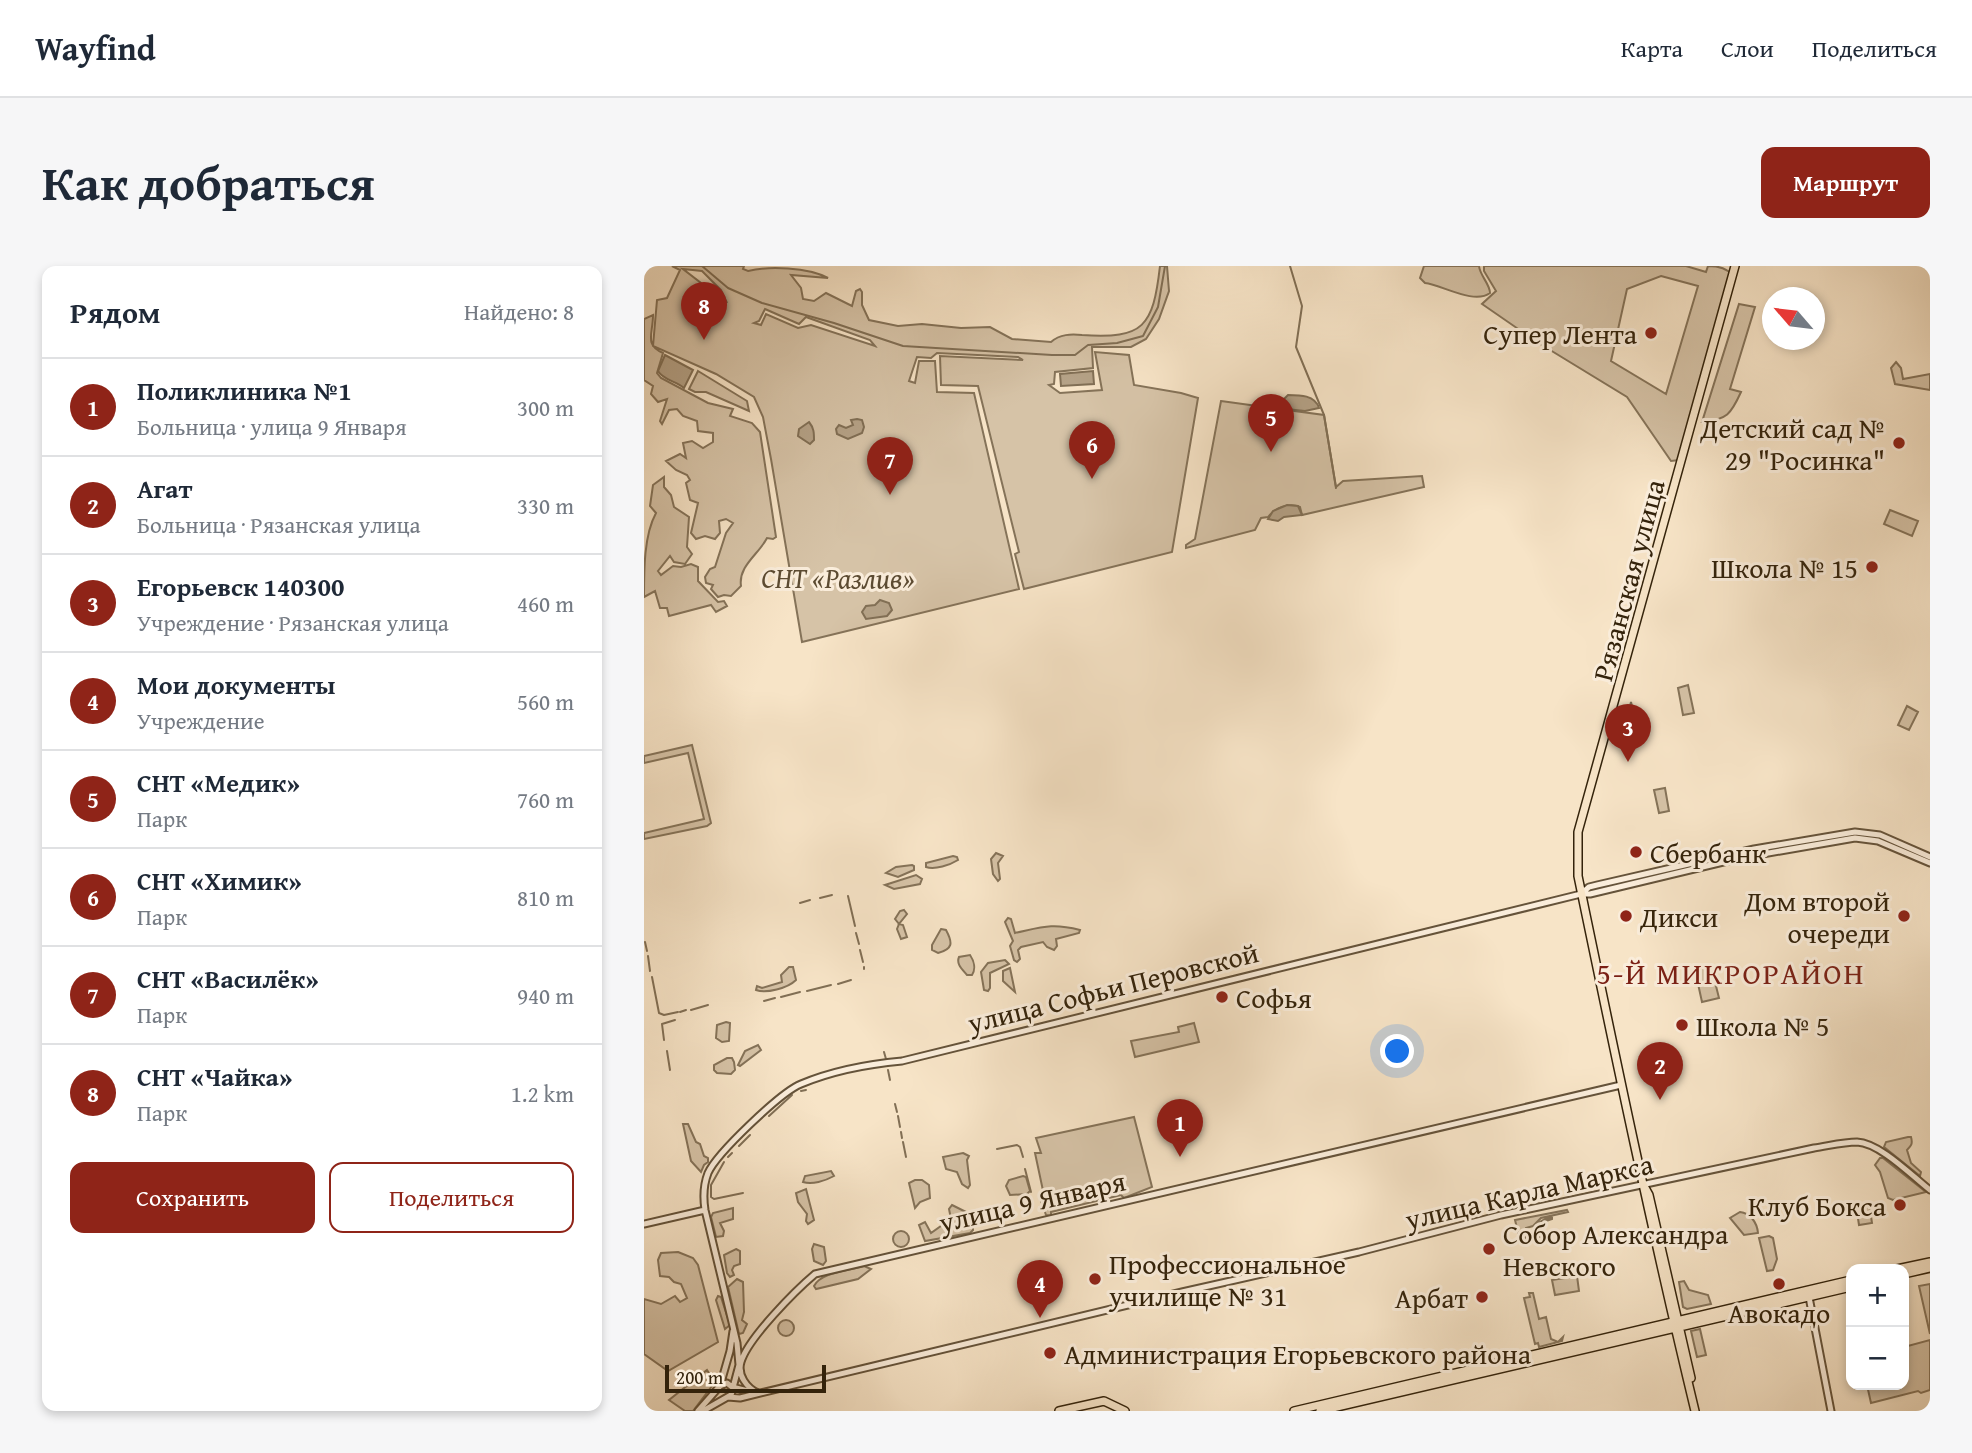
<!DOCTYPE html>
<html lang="ru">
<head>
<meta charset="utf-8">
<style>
  body { margin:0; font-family:"Gentium Book Plus",serif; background:#f6f6f7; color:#1f2937 }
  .controls { position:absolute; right:21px; bottom:21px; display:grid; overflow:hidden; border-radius:14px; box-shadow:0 4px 10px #0003 }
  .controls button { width:63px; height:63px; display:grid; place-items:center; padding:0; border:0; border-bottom:2px solid #e0e1e3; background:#fff; color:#1f2937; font:35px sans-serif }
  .compass { position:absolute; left:1118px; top:21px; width:63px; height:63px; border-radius:50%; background:#fff; box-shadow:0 4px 10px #0003; rotate:298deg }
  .scale { position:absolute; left:21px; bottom:18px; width:161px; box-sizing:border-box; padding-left:7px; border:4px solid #34230b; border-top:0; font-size:19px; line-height:24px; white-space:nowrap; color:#34230b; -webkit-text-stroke:5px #faeddb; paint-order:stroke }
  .you { position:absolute; left:754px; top:786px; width:24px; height:24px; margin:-18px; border:5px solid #fff; border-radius:50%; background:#1a73e8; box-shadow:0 0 0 10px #1a73e833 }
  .badge { display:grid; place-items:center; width:46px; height:46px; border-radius:50%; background:#8f2418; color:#fff; font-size:23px; font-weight:700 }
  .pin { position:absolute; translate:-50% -58px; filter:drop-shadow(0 2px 4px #0008) }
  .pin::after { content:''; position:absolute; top:37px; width:24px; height:21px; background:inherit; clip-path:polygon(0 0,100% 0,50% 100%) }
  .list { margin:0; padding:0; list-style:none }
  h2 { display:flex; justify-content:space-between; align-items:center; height:91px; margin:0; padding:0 28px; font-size:30px }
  h2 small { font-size:23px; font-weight:400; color:#747a83 }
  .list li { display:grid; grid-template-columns:46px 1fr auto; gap:21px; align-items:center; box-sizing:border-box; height:98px; padding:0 28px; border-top:2px solid #e0e1e3 }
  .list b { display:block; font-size:26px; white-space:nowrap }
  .list p { margin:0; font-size:23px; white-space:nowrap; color:#747a83 }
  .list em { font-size:23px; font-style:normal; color:#747a83 }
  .actions { display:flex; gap:14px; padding:21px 28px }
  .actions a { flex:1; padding:16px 0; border:2px solid #8f2418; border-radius:14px; text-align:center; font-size:24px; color:#8f2418 }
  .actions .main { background:#8f2418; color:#fff }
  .map { position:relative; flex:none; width:1286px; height:1145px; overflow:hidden; border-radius:14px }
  header { display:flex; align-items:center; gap:42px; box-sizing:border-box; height:98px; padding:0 35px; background:#fff; border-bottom:2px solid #e0e1e3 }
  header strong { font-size:33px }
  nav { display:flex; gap:38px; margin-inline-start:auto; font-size:24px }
  .intro { display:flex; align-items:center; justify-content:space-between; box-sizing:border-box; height:168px; padding:0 42px }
  h1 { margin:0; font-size:49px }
  .button { padding:18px 32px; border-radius:14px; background:#8f2418; color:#fff; font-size:24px; font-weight:700 }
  main { display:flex; gap:42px; padding:0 42px }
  aside { flex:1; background:#fff; border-radius:14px; box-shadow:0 4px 10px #0003 }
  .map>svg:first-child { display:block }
  .green { fill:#d6c3a7; stroke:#857359; stroke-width:2; fill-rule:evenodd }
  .water { fill:#b5a287; stroke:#816f55; stroke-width:2 }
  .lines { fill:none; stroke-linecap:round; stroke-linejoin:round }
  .stream { stroke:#816f55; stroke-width:2 }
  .minor-casing { stroke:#65533a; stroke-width:9 }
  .major-casing { stroke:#34230b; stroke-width:10 }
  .minor { stroke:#faeddb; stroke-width:5 }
  .major { stroke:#f7e4c7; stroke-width:7 }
  .poi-dot { fill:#8f2418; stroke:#faeddb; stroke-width:2.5 }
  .labels { text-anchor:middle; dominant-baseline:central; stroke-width:6; stroke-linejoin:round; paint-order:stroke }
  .poi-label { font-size:28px; fill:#34230b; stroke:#faeddb; text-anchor:start }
  .park-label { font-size:28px; font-style:italic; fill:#5c4b32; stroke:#faeddb }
  .street-label { font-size:28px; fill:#34230b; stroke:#faeddb }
  .neighbourhood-label { font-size:30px; letter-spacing:2px; fill:#7a1f14; stroke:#faeddb }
</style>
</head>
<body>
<header>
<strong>Wayfind</strong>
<nav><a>Карта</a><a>Слои</a><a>Поделиться</a></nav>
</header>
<div class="intro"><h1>Как добраться</h1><a class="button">Маршрут</a></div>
<main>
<aside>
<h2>Рядом<small>Найдено: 8</small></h2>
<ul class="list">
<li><span class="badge">1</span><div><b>Поликлиника №1</b><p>Больница · улица 9 Января</p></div><em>300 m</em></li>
<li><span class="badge">2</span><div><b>Агат</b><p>Больница · Рязанская улица</p></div><em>330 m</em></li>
<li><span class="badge">3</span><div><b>Егорьевск 140300</b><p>Учреждение · Рязанская улица</p></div><em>460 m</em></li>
<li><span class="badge">4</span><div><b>Мои документы</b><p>Учреждение</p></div><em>560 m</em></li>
<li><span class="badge">5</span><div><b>СНТ «Медик»</b><p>Парк</p></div><em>760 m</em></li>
<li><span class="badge">6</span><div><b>СНТ «Химик»</b><p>Парк</p></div><em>810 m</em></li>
<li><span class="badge">7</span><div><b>СНТ «Василёк»</b><p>Парк</p></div><em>940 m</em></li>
<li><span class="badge">8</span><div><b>СНТ «Чайка»</b><p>Парк</p></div><em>1.2 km</em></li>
</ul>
<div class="actions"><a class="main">Сохранить</a><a>Поделиться</a></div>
</aside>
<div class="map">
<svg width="1286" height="1145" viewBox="0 0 1286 1145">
  <rect width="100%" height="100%" fill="#f7e4c7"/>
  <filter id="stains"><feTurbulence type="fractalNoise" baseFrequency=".00286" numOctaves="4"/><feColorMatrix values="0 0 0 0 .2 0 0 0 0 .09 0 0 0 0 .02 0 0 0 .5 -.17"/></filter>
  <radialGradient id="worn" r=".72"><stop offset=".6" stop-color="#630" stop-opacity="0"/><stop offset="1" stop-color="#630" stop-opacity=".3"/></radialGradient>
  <path class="green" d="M28,0h72l-1,3 5,2c20,-5 60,-4 80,7l-37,-3 10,13 2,11 11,2 12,-8 26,13 4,-15 4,-2 2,3v13l7,15 29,6 24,-2 39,4 29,-1 22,12 39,3c9,-8 20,-8 31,-7 62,4 71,-8 78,-69h7l2,25 -10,28 -13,20 -15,8h-39l1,21 -38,4 -1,12 -5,1 11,8 42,-3 -7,-38 34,3 5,30 47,8 17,5 -26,154 -148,37 -9,-35 4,-2 -41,-166 -37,-1 -1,-29 83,4 -5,-3 -81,-4 -6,5 -14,-1 -8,24 6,2 4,-22h16l2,31 37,1 45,196 -217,53 -31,-183 -8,-42 -9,-20 -38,-23 -63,-28 4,-46 10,-2 13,-28zM39,3l19,2 19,19 6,13zM121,43l34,15 7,-7 64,23 5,6 -64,-21 -13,3 -32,-14 -5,11 -7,-2 5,-2z
    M780,0h55c1,10 11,18 11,27 -16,12 -48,-8 -65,-10l-5,-5z
    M840,0h202l20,6 2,-6c9,0 19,2 24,9l-53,185 -8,1 -44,-64 -90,-55 -55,-38 14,-13 -12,-20zM1017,10l37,10 -32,108 -55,-33 16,-72z
    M1095,38l16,3 -25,82 11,3c-10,22 -14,28 -39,30z
    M9,49c0,19 -9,30 10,38l-6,20 4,5 47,25 25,6 -3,7 22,7 8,9 16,105 -3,2 -6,-1c-8,16 -29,28 -26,48l-10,10 -7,-1 -6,2 -7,-8 2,-4 -7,-2 -1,-6 5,-8 5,-2 11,-34 7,-10 -7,-4 -7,2 1,12 -5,6 -10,-3 -9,3 -5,-6 7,-30 -8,-3 -4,-17 4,-3 -3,-5 -11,-5 -10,-9 14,-7 6,4 -3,-15 9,-2 11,7 10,-6v-9l-15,-2 -1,-10 -14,-5 -6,-7 -8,1 -7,14 -2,-3 7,-22 -9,3 -7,-8 2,-8 -9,-6v-61z
    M1252,96l5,6 2,11 27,-5v16l-35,-6 -4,-16z
    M54,105l49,30 2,10 -43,-19h-11l-6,-3z
    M577,135l103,14 12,72 7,-6 79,-5 2,11 -122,28 -2,-8c-11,-5 -25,1 -32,10l-7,1 -6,12 -69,18v-3l9,-6z
    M20,211v10l7,8 3,12 15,10 -2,30 5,7 -7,10 -11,-2 -4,-6 -12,15 3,4 12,-9 8,1 10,-3 7,3v14l20,21 6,-1 3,5 -11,6 -5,-7 -42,11 -2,-8h-7l-5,-17 -11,6c0,-28 0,-62 12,-84l-6,-7 3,-21z
    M1246,244l28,11 -6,15 -28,-12z
    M1044,419l6,28 -11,2 -5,-27z
    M987,436l7,32 -15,-1z
    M1263,440l11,6 -9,18 -11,-5z
    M48,479l19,78 -4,3 -63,13v-6l60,-14 -16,-66 -44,10v-7z
    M1021,522l4,23 -10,2 -5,-23z
    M352,587l7,3 -5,7 2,16 -2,2 -5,-7 -2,-15z
    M309,590l4,1 1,3c-8,5 -23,10 -32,7v-4z
    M268,599l2,1v4l-16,7 -12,-4 10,-6z
    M272,609l6,4 -2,5 -26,5 -9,-4z
    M260,644l3,4 -8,10 4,1 4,12 -6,2 -4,-10 2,-5 -4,-5 5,-8z
    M364,652l3,1 4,14c28,-6 37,-10 65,-3l-1,3 -23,6 1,7 -3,4 -7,-3 -4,-5 -22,5 -3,3 2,9 -3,3 -3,-2 -4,-14 3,-5 -8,-19z
    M297,663l5,1c7,13 7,19 -8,23l-6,-3v-5z
    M326,689c4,6 6,14 2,20h-5c-5,-6 -11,-11 -8,-18z
    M361,694l4,4 -19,9v15l-2,3 -4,-1 -3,-18 7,-9z
    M1067,700l8,32 -17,4 -7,-32z
    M145,701h4l3,13c-8,8 -30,14 -40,10l1,-4 5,2 20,-6 -1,-7z
    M366,702l5,24 -12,-11v-10z
    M82,756l4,1 -1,18 -7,1 -6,-4 1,-13z
    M550,757l5,19 -64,15 -4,-16 48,-9 -1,-5z
    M114,779l3,5 -21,16 -2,-1 7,-14z
    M83,792h5l2,4 1,8 -4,4 -14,-1 -3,-3v-5z
    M490,851l18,70 -28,11 -3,-3 -70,17v4l-5,-1 -5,-14 4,-1 -10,-47h6l-5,-15z
    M39,858h5l8,18 4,2 4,12 4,2v4l-4,3 -3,7 -10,-11z
    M1264,871h3c2,7 0,9 -4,13l4,13 10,9 -1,4 -36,-29 2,-5z
    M319,887l6,3 -2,4 3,25 -2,3 -6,-4 -5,-12 -11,-3 -3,-12z
    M1236,892h3l43,34 -33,8 -5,-2 -8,-26 -5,-7z
    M187,905l3,5c-9,5 -22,9 -31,6l2,-6z
    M379,910l3,1 4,14 -3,3 -17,1 -4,-9 3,-6z
    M271,914h7l7,5 1,13 -10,4 -5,6 -6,-25z
    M162,923l8,31 -6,4 -2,-3 1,-7 -9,-12 -2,-9z
    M1225,937l3,20 -13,2 -3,-20z
    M308,939l20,10 1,15 -3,3 -45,8 -6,-16 6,-3 6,11 10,-7 11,-2 -3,-15z
    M89,942v11l-13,4 4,8 -1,5 -7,1 -5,-20 2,-4z
    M923,944l1,2 -27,6 -8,8 -7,2v5l-6,7 -5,-20z
    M1096,946c10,1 17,10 18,21l-14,2 -14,-17z
    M908,951v2l-9,3v14l-22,6 7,-7 6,-2c2,-10 7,-13 18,-16z
    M249 973a8 8 0 1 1 16 0a8 8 0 1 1-16 0Z
    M1125,970l4,2 4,21 -4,11 -6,1 -8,-33z
    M170,978l10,3 2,14 -3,4 -9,-4 -2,-12z
    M92,983l4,2v13l-6,2 -2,4 2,5 -4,2 -3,-4 -3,-18z
    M34,986l15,6 5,7 20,77 -50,29 -24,-17v-55l17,5 14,-8 5,6 7,-4 -6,-14 -7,-2 -5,-5 -9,-1 -2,-16 3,-7z
    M220,1000l7,3 -13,10 -42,10 -2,-3c7,-14 35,-15 50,-20z
    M933,1010l2,15 -24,4 -3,-15z
    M93,1013l6,3 1,30 -2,8 5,4 -4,9 -4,1 -11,-47z
    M1040,1015l5,9 19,5 3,9 -24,5 -4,-2 -4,-25z
    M1286,1018v50l-11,-48z
    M885,1027h4l6,26 7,-2 5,22 7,3 5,-5 -1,4 -23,6 -1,-4 -3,1 -11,-46 6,-1z
    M74,1030l3,1 9,28 -5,4 -9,-29z
    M134 1062a8 8 0 1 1 16 0a8 8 0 1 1-16 0Z
    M1056,1063l6,26 -9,2 -6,-26z
    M1286,1074v50l-9,3 -3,-2 -47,12 -4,-18h37v-38z
    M63,1104l8,12 -22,29h-8l-16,-11z"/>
  <path class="water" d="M21,89l28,15 -9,18c-8,-7 -21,-8 -26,-17z
    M449,105l1,13 -33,2 -1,-12z
    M644,129c12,0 27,0 31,13l-14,3 -19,-2 -4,-8z
    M213,153l5,1 2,7 -2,6 -14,6 -11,-5 -1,-5 3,-4 7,3 7,-3 -2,-5z
    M165,156c5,6 5,11 5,18l-4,4 -12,-8 1,-7z
    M643,239l11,1 4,9 -18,2 -6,4 -10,-2 5,-8z
    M236,334l9,3 3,7 -5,6 -21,3 -4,-7 4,-6 9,-1z"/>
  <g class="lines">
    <path class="stream" d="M58,0l26,22 34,15 72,20 69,23 149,9h23l13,-10 29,-2 26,-7 15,-29 7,-41
      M646,0l12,40 -6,41 28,68 12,73
      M0,3l2,-3
      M204,630l7,30
      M176,632l12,-3
      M156,637l10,-3
      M212,667l3,11
      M1,676l2,9
      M216,684l3,12
      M4,690l2,15
      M220,701v2
      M8,711l7,36 5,2 14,-3
      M194,718l13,-4
      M163,725l24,-6
      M137,731l19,-5
      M120,735l11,-3
      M47,744l17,-5
      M36,746l6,-2
      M20,774l-2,-16 13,-4
      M23,785l3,19
      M240,786l2,7
      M244,804l2,10
      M157,825l5,-1
      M251,838l2,8
      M125,850l23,-21
      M254,850l2,11
      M257,866l1,6
      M259,876l3,15
      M95,880l11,-11
      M353,883l20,-4 3,2 3,10
      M84,891l4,-4
      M80,896l-13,23v12l3,2 29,-6
      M381,903l6,23"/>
    <defs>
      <path id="minor" d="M937,628l8,-7 8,-2 157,-36 101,-17 25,3 50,22
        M0,958l61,-14
        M1165,1031l22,114
        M76,1120l7,-3 5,4 20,5
        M114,1127c-11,-5 -21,-18 -17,-31 7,-24 55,-72 74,-88l806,-189
        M84,1131l12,1 442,-106 177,-40 142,-37 313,-67c14,-2 29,-6 43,-6 23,1 55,34 73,48
        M54,1145l22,-25 10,-35 3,-20
        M59,1145l28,-16 8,-30 -2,-22 -32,-133c-2,-13 -2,-24 3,-37 9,-20 73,-81 93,-89 31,-13 68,-20 101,-23l679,-167h9l150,-36 115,-20 23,3 52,22"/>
      <path id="major" d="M1000,920l5,9 42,183
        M1253,1003l33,-7
        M1260,1008l26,-6
        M415,1145l45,-10 21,10
        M650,1145l557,-131
        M676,1145l531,-124
        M1051,1145c-43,-178 -80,-356 -117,-535v-44l157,-566"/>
    </defs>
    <use href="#minor" class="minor-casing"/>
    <use href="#major" class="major-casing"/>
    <use href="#minor" class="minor"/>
    <use href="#major" class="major"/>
  </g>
  <g class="poi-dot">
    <circle cx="1007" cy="67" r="7"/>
    <circle cx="1255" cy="177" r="7"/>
    <circle cx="1228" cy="301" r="7"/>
    <circle cx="992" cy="586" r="7"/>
    <circle cx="982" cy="650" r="7"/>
    <circle cx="1260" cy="650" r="7"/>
    <circle cx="578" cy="731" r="7"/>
    <circle cx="1038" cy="759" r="7"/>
    <circle cx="1256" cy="939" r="7"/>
    <circle cx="845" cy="983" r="7"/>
    <circle cx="451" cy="1013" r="7"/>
    <circle cx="1135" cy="1018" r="7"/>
    <circle cx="838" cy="1031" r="7"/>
    <circle cx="406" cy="1087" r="7"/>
  </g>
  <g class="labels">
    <g class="poi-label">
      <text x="993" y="67" text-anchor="end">Супер Лента</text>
      <text x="1241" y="161" text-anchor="end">Детский сад №<tspan x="1241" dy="32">29 "Росинка"</tspan></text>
      <text x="1214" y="301" text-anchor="end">Школа № 15</text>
      <text x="1006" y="586">Сбербанк</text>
      <text x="1246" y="634" text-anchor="end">Дом второй<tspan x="1246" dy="32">очереди</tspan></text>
      <text x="996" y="650">Дикси</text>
      <text x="592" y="731">Софья</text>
      <text x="1052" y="759">Школа № 5</text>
      <text x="1242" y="939" text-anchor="end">Клуб Бокса</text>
      <text x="859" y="967">Собор Александра<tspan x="859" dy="32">Невского</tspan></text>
      <text x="465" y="997">Профессиональное<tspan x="465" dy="32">училище № 31</tspan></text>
      <text x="824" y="1031" text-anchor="end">Арбат</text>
      <text x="1135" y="1046" text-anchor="middle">Авокадо</text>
      <text x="420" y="1087">Администрация Егорьевского района</text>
    </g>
    <g class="park-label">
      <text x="194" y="311">СНТ «Разлив»</text>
    </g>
    <g class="street-label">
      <text transform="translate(984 314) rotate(-75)">Рязанская улица</text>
      <text transform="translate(469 721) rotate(-14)">улица Софьи Перовской</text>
      <text transform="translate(885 925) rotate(-13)">улица Карла Маркса</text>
      <text transform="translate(388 935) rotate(-13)">улица 9 Января</text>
    </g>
    <g class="neighbourhood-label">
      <text x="1087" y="707">5-Й МИКРОРАЙОН</text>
    </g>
  </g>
  <rect width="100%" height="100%" filter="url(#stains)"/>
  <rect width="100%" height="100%" fill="url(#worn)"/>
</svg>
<div class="controls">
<button>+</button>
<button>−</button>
</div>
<svg class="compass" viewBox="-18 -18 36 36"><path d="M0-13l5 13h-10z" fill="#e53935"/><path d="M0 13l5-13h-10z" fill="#747a83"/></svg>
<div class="scale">200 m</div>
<div class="you"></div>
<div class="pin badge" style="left:536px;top:891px">1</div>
<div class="pin badge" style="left:1016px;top:834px">2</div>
<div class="pin badge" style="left:984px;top:496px">3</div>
<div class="pin badge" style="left:396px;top:1052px">4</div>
<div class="pin badge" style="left:627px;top:186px">5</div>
<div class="pin badge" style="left:448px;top:213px">6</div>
<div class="pin badge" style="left:246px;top:229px">7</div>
<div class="pin badge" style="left:60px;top:74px">8</div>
</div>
</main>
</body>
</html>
